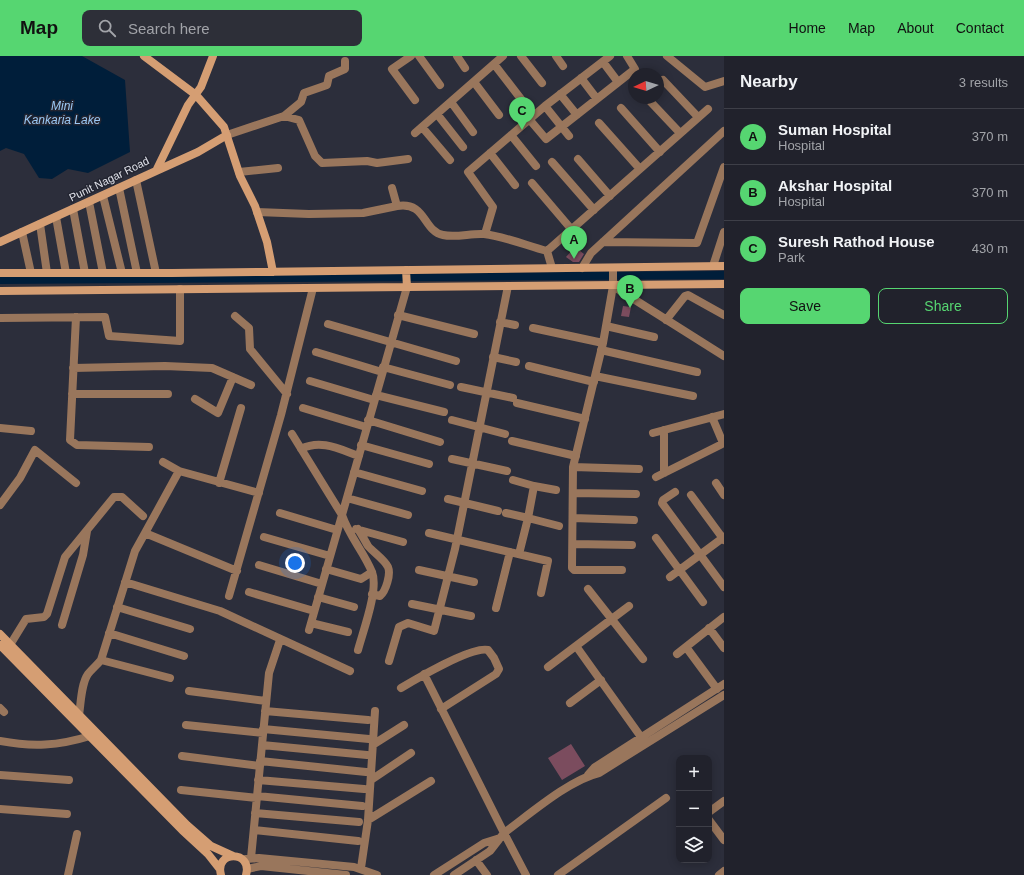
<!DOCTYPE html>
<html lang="en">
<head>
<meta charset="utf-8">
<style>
  body { margin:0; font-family:Helvetica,sans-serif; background:#2d2f38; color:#f1f3f6 }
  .controls { position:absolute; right:12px; bottom:12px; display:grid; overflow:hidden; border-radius:8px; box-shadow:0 2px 10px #0003 }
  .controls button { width:36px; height:36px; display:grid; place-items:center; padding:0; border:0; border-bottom:1px solid #3e3f48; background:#21222c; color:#f1f3f6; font:20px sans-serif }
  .compass { position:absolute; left:628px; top:12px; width:36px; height:36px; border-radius:50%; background:#21222c; box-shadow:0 2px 10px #0003; rotate:266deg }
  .you { position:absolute; left:295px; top:507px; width:14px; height:14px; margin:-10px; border:3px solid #fff; border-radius:50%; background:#1a73e8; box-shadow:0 0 0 6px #1a73e833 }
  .badge { display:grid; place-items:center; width:26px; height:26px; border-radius:50%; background:#56d671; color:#111; font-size:13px; font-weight:700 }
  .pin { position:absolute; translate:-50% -33px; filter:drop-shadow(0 1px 2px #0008) }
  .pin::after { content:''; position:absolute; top:21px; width:14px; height:12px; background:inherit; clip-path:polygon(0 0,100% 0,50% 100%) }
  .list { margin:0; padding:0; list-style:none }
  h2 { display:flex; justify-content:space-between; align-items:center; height:52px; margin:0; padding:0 16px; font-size:17px }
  h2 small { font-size:13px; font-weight:400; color:#a2a4a9 }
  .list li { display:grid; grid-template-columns:26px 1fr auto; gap:12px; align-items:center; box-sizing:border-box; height:56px; padding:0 16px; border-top:1px solid #3e3f48 }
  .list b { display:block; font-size:15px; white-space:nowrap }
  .list p { margin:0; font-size:13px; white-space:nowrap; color:#a2a4a9 }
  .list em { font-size:13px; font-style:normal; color:#a2a4a9 }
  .actions { display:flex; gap:8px; padding:12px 16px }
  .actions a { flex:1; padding:9px 0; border:1px solid #56d671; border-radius:8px; text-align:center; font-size:14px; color:#56d671 }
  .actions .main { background:#56d671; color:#111 }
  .icon { flex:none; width:22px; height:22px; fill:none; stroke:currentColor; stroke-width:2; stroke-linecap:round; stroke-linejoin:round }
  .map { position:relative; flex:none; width:724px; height:819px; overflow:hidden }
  header { display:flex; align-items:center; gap:24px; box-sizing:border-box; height:56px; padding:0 20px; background:#56d671; color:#111 }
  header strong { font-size:19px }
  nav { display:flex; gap:22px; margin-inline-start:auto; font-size:14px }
  .search { width:280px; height:36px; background:#2d2f38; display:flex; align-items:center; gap:10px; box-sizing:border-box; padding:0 14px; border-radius:8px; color:#a2a4a9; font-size:15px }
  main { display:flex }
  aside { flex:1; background:#21222c }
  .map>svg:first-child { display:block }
  .water { fill:#001e3a }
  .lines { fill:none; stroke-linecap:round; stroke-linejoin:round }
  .canal { stroke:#001e3a; stroke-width:8 }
  .building { fill:#7b4c5e }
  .street { stroke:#99765c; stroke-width:8 }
  .secondary { stroke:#d59e73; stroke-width:8 }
  .labels { text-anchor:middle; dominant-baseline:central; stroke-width:3; stroke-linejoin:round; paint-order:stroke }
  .street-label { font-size:11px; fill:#e0e2ea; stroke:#232531 }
  .water-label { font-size:12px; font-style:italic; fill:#9bc8f4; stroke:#232531 }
</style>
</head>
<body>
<header>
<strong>Map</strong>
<div class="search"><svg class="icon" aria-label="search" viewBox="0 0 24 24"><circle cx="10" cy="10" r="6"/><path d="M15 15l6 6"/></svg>Search here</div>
<nav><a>Home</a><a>Map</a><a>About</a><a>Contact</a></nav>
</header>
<main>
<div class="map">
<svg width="724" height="819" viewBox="0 0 724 819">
  <rect width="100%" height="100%" fill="#2c2e3b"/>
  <path class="water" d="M0,0h82l43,24 5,72 -42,21 -20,-4 -16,10 -13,-1 -15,-24 -18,-6 -6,3z"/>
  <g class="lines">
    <path class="canal" d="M0,224l724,-5"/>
  </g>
  <path class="building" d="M575,191l9,7 -5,8h-6l-7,-5z
    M623,250l8,1 -2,10 -8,-1z
    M571,688l14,22 -23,14 -14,-22z"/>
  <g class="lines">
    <path class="street" d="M411,0l-19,13 23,31
      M419,0l21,29
      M457,0l8,12
      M521,0l21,27
      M556,0l7,10
      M667,0l38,31 19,-6
      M603,6l15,20
      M494,8l27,35
      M581,22l16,21
      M663,24l35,37
      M474,26l25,33
      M560,38l17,21
      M647,42l33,35
      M451,46l22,30
      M545,50l24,30
      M621,52l39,44
      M437,58l26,33
      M284,60l15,4 16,36 7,7 45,-2 10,2 31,-4
      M529,63l17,20 89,-70 -8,-13
      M599,67l41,46
      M422,71l28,33
      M415,77l88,-77
      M227,79l57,-19 17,-14 3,-9 23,-8 2,-9 16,-7v-8
      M511,79l25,31
      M490,97l25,32
      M578,103l32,37
      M552,106l42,48
      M239,116l39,-4
      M136,124l20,93
      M532,127l40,47
      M119,132l18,85
      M103,140l19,77
      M89,146l14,71
      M397,150c29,-5 26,25 46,29 13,3 28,-2 41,-1 19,2 44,12 63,17
      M73,153l12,64
      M257,156l52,2 54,-1 34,-7 -5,-18
      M56,161l10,56
      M40,168l7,49
      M22,176l9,41
      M485,178l8,-27 -25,-35 77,-66 65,-50
      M603,186l94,1 27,-76
      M713,210l11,-34
      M552,212l-5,-17 161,-142
      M582,212l9,-15 133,-122
      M613,213v17l-10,57 -30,124 -1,101 2,2h48
      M613,230l111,70
      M398,259l76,19
      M235,260l14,12 1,21 37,45
      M76,261l-6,123 7,5 72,2
      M0,262l105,-1 4,19 71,5v-52
      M666,264l19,-24 3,-1 36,20
      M500,266l15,3
      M328,268l128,37
      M606,270l48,11
      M533,272l70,15
      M601,294l96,22
      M316,296l66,20
      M493,301l23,5
      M529,310l65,16
      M383,311l67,18
      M73,312l92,-2 47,2 39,17
      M595,320l98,20
      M310,325l64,19
      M461,331l52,11
      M72,338h96
      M376,339l68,17
      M195,343l23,14 15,-36
      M517,347l68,16
      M303,352l63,19
      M712,361l11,26
      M368,364l72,22
      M452,364l53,14
      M0,372l31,3
      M653,377l71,-19
      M292,378l50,81 -33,115
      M512,385l64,15
      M361,389l68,19
      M301,393c20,-10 38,0 58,7
      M452,403l55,12
      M163,406l16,9
      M573,411l66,2
      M354,416l68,19
      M664,417v-43
      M656,421l68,-34
      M513,424l21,6 -6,32 31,8
      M219,427l22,-75
      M716,427l8,12
      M534,430l22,4
      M675,436l-12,8 -1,3 62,84
      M573,437l63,1
      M691,439l33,45
      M347,442l61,17
      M448,443l50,12
      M0,449l20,-27 15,-28 41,33
      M280,457l57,17
      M506,457l22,5 -9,36
      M573,462l61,2
      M356,473l47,13
      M358,473c4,6 7,12 10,17 6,7 16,13 20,21 3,7 -2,24 -8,29l-8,-2
      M145,477l34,-62 80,22
      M429,477l119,28 -7,32
      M264,481l66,19
      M656,482l47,64
      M573,488l59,1
      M259,509l63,19
      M326,513l35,10 11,-7
      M419,514l55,12
      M670,521l54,-40
      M125,526l95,29 130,60
      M588,533l55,70
      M249,536l65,19
      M229,540l52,-181 32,-127
      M318,541l36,10
      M412,548l59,12
      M117,551l73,22
      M496,552l14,-56
      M311,567l37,9
      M62,569l21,-70 4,-24
      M709,572l15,20
      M109,577l75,23
      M10,589l16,-26 18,-2 3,-3 18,-57 49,-60h8l21,19
      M576,590l65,91
      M686,591l31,42
      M358,594c5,-19 21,-61 14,-78 -8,-20 -23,-36 -30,-57l65,-228
      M677,598l47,-37
      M101,604l69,18
      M389,605l10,-34 9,-4 26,8 21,-82 53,-263
      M548,611l81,-61
      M424,618l80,159 -14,18 -36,24
      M401,632c15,-9 71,-42 87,-38l6,8 5,11 -3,5 -55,35
      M189,635l77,10
      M570,647l31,-23
      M0,652l4,4
      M265,655l103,9
      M79,659c2,-12 2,-31 9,-41 4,-5 9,-9 13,-14l34,-109 10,-18 92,38
      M186,669l77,8
      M263,673l106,10
      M0,685c32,6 58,5 90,-5
      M374,688l30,-19
      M262,689l105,10
      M182,700l78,10
      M260,705l106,11
      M0,719l69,5
      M588,719l7,-8 129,-83
      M258,724l106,9
      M371,724l40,-27
      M181,734l76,8
      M257,740l105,10
      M0,753l67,5
      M709,756l15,-11
      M255,757l104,9
      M368,764l63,-39
      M709,764l15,20
      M254,774l104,11
      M251,802l18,-185 11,-33
      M246,803l13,-1 95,9 23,8
      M476,804l11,15
      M361,812l7,-48 7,-109
      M247,813l14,-3 85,9
      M68,819l9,-41
      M434,819l50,-32 16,-5
      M526,819l-22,-42c26,-19 65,-53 95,-60l125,-78
      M558,819l108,-77
      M719,819l5,-4"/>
    <path class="secondary" d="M144,0l52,39 28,32 16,49 15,30 12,36 6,30
      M156,115l42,-19 29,-17
      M0,186l156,-71 32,-66 13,-18 12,-31
      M406,214l1,17
      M0,217h172l552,-7
      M0,235l724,-7
      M0,578l187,191 24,21 22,10
      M0,589l182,185 26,24 11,14
      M221,819c-7,-25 32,-25 25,0"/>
  </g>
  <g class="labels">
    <g class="street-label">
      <text transform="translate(109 123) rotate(-26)">Punit Nagar Road</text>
    </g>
    <g class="water-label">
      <text x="62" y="50">Mini<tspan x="62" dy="14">Kankaria Lake</tspan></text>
    </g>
  </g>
</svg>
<div class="controls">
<button>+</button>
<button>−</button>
<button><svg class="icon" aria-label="layers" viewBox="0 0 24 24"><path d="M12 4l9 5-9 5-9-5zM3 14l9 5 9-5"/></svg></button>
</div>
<svg class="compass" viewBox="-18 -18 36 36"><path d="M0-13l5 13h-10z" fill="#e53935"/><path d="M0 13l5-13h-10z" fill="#a2a4a9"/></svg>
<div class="you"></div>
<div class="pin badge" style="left:574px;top:203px">A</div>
<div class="pin badge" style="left:630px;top:252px">B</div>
<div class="pin badge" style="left:522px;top:74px">C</div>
</div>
<aside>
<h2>Nearby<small>3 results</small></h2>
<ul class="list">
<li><span class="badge">A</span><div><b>Suman Hospital</b><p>Hospital</p></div><em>370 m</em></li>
<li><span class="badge">B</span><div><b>Akshar Hospital</b><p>Hospital</p></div><em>370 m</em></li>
<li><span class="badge">C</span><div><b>Suresh Rathod House</b><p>Park</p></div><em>430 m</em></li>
</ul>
<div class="actions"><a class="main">Save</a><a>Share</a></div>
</aside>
</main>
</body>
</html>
